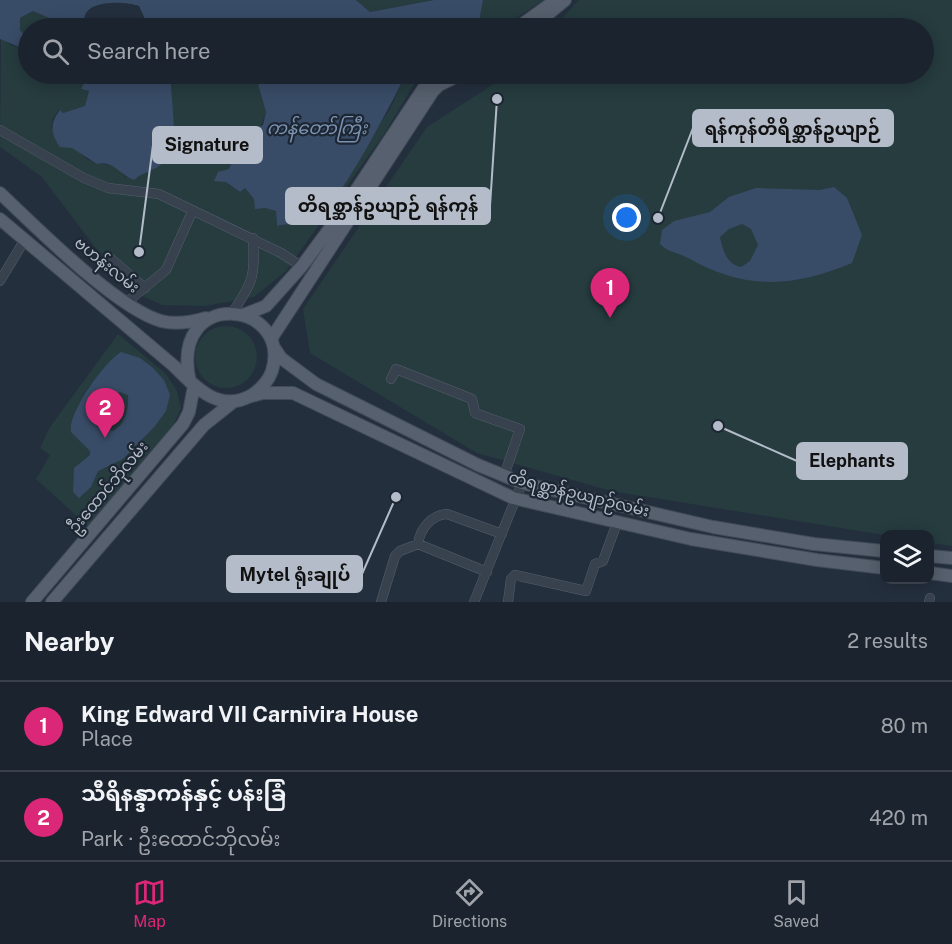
<!DOCTYPE html>
<html lang="en">
<head>
<meta charset="utf-8">
<style>
  body { margin:0; font-family:"Public Sans","Noto Sans Myanmar",sans-serif; background:#282f3a; color:#f1f3f6 }
  .controls { position:absolute; right:18px; bottom:18px; display:grid; overflow:hidden; border-radius:12px; box-shadow:0 3px 15px #0003 }
  .controls button { width:54px; height:54px; display:grid; place-items:center; padding:0; border:0; border-bottom:2px solid #39404a; background:#1b232e; color:#f1f3f6; font:30px sans-serif }
  .you { position:absolute; left:627px; top:218px; width:21px; height:21px; margin:-15px; border:4px solid #fff; border-radius:50%; background:#1a73e8; box-shadow:0 0 0 9px #1a73e833 }
  .badge { display:grid; place-items:center; width:39px; height:39px; border-radius:50%; background:#db2777; color:#fff; font-size:20px; font-weight:700 }
  .pin { position:absolute; translate:-50% -50px; filter:drop-shadow(0 2px 3px #0008) }
  .pin::after { content:''; position:absolute; top:32px; width:21px; height:18px; background:inherit; clip-path:polygon(0 0,100% 0,50% 100%) }
  .list { margin:0; padding:0; list-style:none }
  h2 { display:flex; justify-content:space-between; align-items:center; height:78px; margin:0; padding:0 24px; font-size:26px }
  h2 small { font-size:20px; font-weight:400; color:#a0a4aa }
  .list li { display:grid; grid-template-columns:39px 1fr auto; gap:18px; align-items:center; box-sizing:border-box; height:90px; padding:0 24px; border-top:2px solid #39404a }
  .list b { display:block; font-size:22px; white-space:nowrap }
  .list p { margin:0; font-size:20px; white-space:nowrap; color:#a0a4aa }
  .list em { font-size:20px; font-style:normal; color:#a0a4aa }
  .icon { flex:none; width:33px; height:33px; fill:none; stroke:currentColor; stroke-width:2; stroke-linecap:round; stroke-linejoin:round }
  .map { position:relative; flex:none; width:952px; height:602px; overflow:hidden }
  .search { position:absolute; background:#1b232e; box-shadow:0 3px 15px #0003; left:18px; right:18px; top:18px; height:66px; display:flex; align-items:center; gap:15px; box-sizing:border-box; padding:0 21px; border-radius:33px; color:#a0a4aa; font-size:22px }
  .sheet { height:258px; background:#1b232e }
  nav { display:flex; justify-content:space-around; align-items:center; box-sizing:border-box; height:84px; border-top:2px solid #39404a; background:#1b232e; font-size:16px; color:#a0a4aa }
  nav a { display:grid; justify-items:center; gap:3px }
  nav .on { color:#db2777 }
  .map>svg:first-child { display:block }
  .green { fill:#263c3f }
  .water { fill:#394c67; fill-rule:evenodd }
  .lines { fill:none; stroke-linecap:round; stroke-linejoin:round }
  .minor-casing { stroke:#565f6c; stroke-width:10 }
  .major-casing { stroke:#414a57; stroke-width:14 }
  .minor { stroke:#38414e; stroke-width:9 }
  .major { stroke:#56606e; stroke-width:12 }
  .labels { text-anchor:middle; dominant-baseline:central; stroke-width:4.5; stroke-linejoin:round; paint-order:stroke }
  .street-label { font-size:16px; fill:#b4bcc9; stroke:#1d2633 }
  .water-label { font-size:18px; font-style:italic; fill:#7c92b1; stroke:#1d2633 }
  .leader { fill:none; stroke:#b4bcc9; stroke-width:2 }
  .callout-dot { fill:#b4bcc9; stroke:#1d2633; stroke-width:2 }
  .callout { fill:#b4bcc9; stroke:#b4bcc9; stroke-width:2 }
  .callout-label { font-size:18px; text-anchor:middle; font-weight:bold; fill:#111 }
</style>
</head>
<body>
<div class="map">
<svg width="952" height="602" viewBox="0 0 952 602">
  <rect width="100%" height="100%" fill="#242f3e"/>
  <path class="green" d="M356,0h78l-64,12z
    M483,0h61l-44,28h-22z
    M579,0h373v546l-22,-3v-9l-46,1 -273,-44 -134,-38 -167,-100 -7,-44 124,-182 82,-53h415v-46h-371z
    M33,11l18,8 11,-1 14,10h-48v11l-8,-9v-12z
    M1,38l10,7 12,4 5,-9v34h60l-7,15 8,2 -4,15 -22,7 -4,-3 -6,8 -2,10 37,32 28,7 10,10 35,-12 13,-29 -4,-40 1,-22h84l11,38 -15,41 -19,9 -6,20 13,10 5,-4 21,20 11,3 1,15 37,-5 8,-6 68,-106 16,-35h17l-4,2 -35,58 -98,137 -32,26 -49,9 -43,-1 -24,-11 -19,-15 -77,-102 -42,-30z
    M195 357a31 31 0 1 1 62 0a31 31 0 1 1-62 0Z
    M118,334l48,40 11,17 4,17 -9,20 -83,99 -53,-48 14,-24 -10,-7 10,-21z"/>
  <path class="water" d="M0,0h356l14,12 64,-12h49l-5,28h-336l3,-9 -6,-13c-17,-6 -66,-6 -52,22h-11l-14,-10 -11,1 -18,-8 -13,7v12l8,9 -4,10 -24,-10z
    M88,74h83c-2,24 12,74 -9,90 -8,7 -20,8 -28,16 -14,-5 -21,-20 -37,-16l-25,-16 -12,-1c-9,-13 -11,-23 0,-37l3,3 22,-7 4,-15 -8,-2z
    M255,74h151c-11,23 -72,141 -93,147 -11,3 -24,2 -36,5l-1,-15 -11,-3 -10,1 -1,-10 -9,-11 -5,4 -14,-10 -12,-1 4,-9 11,-3 7,-16 10,4 5,-4 6,-25 6,-3 3,-13z
    M834,187l13,11 15,37 -10,28c-59,25 -108,27 -164,-5 -11,-6 -19,-5 -28,-14l2,-14 12,-9 36,-9 19,-15 27,-9 64,2zM742,224l9,5 7,16 -8,16 -9,6c-15,-3 -18,-17 -21,-30l9,-8z
    M121,352l19,6 12,9 12,13 6,15 -4,16 -11,15 -32,33 -25,12 -7,16 -12,11 -6,-6 1,-24 16,-13v-4l-19,-19c-4,-18 34,-71 50,-80zM120,392l8,3c1,13 -3,31 -16,36l-6,-2c-2,-9 6,-33 14,-37z"/>
  <g class="lines">
    <defs>
      <path id="minor" d="M0,130l84,48 24,10 51,6 122,59 31,20
        M110,258l35,30
        M0,281l24,-40
        M127,302l39,-32 26,-58
        M232,313c22,-32 23,-37 21,-75
        M391,379l5,-10 76,30 3,14 45,16 -16,47
        M418,544c2,-15 13,-29 29,-30l55,20
        M381,602l14,-46 5,-5 18,-7 69,28
        M474,602l48,-119
        M508,602l3,-23 4,-4 71,16 9,-27 8,-3 14,-38
        M929,602l1,-4"/>
      <path id="major" d="M517,28l39,-28
        M531,28l34,-28
        M0,193c36,34 116,115 161,128 15,4 31,1 45,-3
        M0,219l174,147c21,21 46,48 78,29 9,-6 16,-13 20,-24 21,-71 -104,-85 -82,11
        M243,315l23,-9 36,-40 37,-50 86,-130 17,-12
        M271,339l162,-248 6,-6 23,-11
        M275,349l6,9 35,26 162,81 44,18 191,44 101,17 70,7
        M248,397l15,-4h30l220,105 178,41 126,21 67,8
        M930,556l22,2
        M930,573l22,3
        M32,602l151,-178 6,-12 5,-26
        M52,602l152,-177 29,-23"/>
    </defs>
    <use href="#minor" class="minor-casing"/>
    <use href="#major" class="major-casing"/>
    <use href="#minor" class="minor"/>
    <use href="#major" class="major"/>
  </g>
  <g class="labels">
    <g class="street-label">
      <text transform="translate(107 265) rotate(39)">ဗဟန်းလမ်း</text>
      <text transform="translate(108 487) rotate(-50)">ဦးထောင်ဘိုလမ်း</text>
      <text transform="translate(579 494) rotate(14)">တိရစ္ဆာန်ဥယျာဉ်လမ်း</text>
    </g>
    <g class="water-label">
      <text x="317" y="127">ကန်တော်ကြီး</text>
    </g>
  </g>
  <path class="leader" d="M658 218L693 128M139 252L153 145M497 99L490 206M718 426L797 461M396 497L362 574"/>
  <g class="callout-dot">
    <circle cx="658" cy="218" r="6"/>
    <circle cx="139" cy="252" r="6"/>
    <circle cx="497" cy="99" r="6"/>
    <circle cx="718" cy="426" r="6"/>
    <circle cx="396" cy="497" r="6"/>
  </g>
  <g class="callout">
    <rect x="693" y="110" width="200" height="36" rx="6"/>
    <rect x="153" y="127" width="109" height="36" rx="6"/>
    <rect x="286" y="188" width="204" height="36" rx="6"/>
    <rect x="797" y="443" width="110" height="36" rx="6"/>
    <rect x="227" y="556" width="135" height="36" rx="6"/>
  </g>
  <g class="callout-label">
    <text x="793" y="135">ရန်ကုန်တိရိစ္ဆာန်ဥယျာဉ်</text>
    <text x="207" y="151">Signature</text>
    <text x="388" y="212">တိရစ္ဆာန်ဥယျာဉ် ရန်ကုန်</text>
    <text x="852" y="467">Elephants</text>
    <text x="295" y="581">Mytel ရုံးချုပ်</text>
  </g>
</svg>
<div class="controls">
<button><svg class="icon" aria-label="layers" viewBox="0 0 24 24"><path d="M12 4l9 5-9 5-9-5zM3 14l9 5 9-5"/></svg></button>
</div>
<div class="you"></div>
<div class="pin badge" style="left:610px;top:318px">1</div>
<div class="pin badge" style="left:105px;top:438px">2</div>
<div class="search"><svg class="icon" aria-label="search" viewBox="0 0 24 24"><circle cx="10" cy="10" r="6"/><path d="M15 15l6 6"/></svg>Search here</div>
</div>
<section class="sheet">
<h2>Nearby<small>2 results</small></h2>
<ul class="list">
<li><span class="badge">1</span><div><b>King Edward VII Carnivira House</b><p>Place</p></div><em>80 m</em></li>
<li><span class="badge">2</span><div><b>သီရိနန္ဒာကန်နှင့် ပန်းခြံ</b><p>Park · ဦးထောင်ဘိုလမ်း</p></div><em>420 m</em></li>
</ul>
</section>
<nav>
<a class="on"><svg class="icon" aria-label="map" viewBox="0 0 24 24"><path d="M3 6l6-2 6 2 6-2v14l-6 2-6-2-6 2zM9 4v14M15 6v14"/></svg>Map</a>
<a><svg class="icon" aria-label="directions" viewBox="0 0 24 24"><path d="M12 3l9 9-9 9-9-9zM9 14v-3h6M13 9l2 2-2 2"/></svg>Directions</a>
<a><svg class="icon" aria-label="saved" viewBox="0 0 24 24"><path d="M7 4h10v16l-5-4-5 4z"/></svg>Saved</a>
</nav>
</body>
</html>
